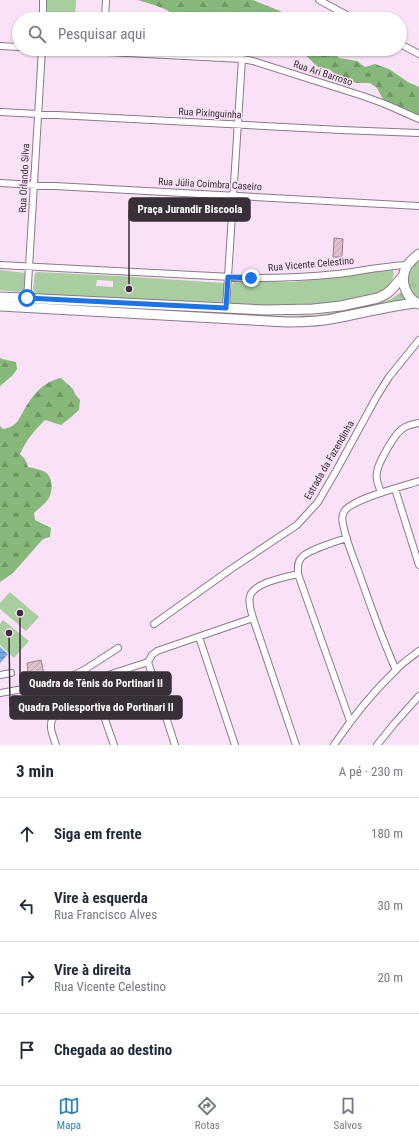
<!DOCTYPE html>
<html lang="pt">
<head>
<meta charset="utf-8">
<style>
  body { margin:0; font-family:"Roboto Condensed",sans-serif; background:#f2f2f3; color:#1f2937 }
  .stop { position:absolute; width:12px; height:12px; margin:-9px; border:3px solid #1a73e8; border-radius:50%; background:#fff }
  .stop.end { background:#1a73e8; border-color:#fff; box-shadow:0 1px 4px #0008 }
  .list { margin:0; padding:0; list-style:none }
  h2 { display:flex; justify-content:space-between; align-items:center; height:52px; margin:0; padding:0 16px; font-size:17px }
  h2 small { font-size:13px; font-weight:400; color:#747a83 }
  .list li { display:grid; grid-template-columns:26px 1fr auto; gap:12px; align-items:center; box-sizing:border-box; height:72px; padding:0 16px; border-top:1px solid #e0e1e3 }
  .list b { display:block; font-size:15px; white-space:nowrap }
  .list p { margin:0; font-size:13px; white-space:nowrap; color:#747a83 }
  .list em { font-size:13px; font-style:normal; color:#747a83 }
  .icon { flex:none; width:22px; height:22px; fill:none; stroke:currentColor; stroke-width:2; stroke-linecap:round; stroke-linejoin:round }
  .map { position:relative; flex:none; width:419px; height:745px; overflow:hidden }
  .search { position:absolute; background:#fff; box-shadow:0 1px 3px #0004; left:12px; right:12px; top:12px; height:44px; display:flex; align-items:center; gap:10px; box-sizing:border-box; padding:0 14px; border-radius:22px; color:#747a83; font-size:15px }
  .sheet { height:340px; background:#fff }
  nav { display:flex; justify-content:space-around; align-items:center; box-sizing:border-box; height:56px; border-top:1px solid #e0e1e3; background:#fff; font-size:11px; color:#747a83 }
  nav a { display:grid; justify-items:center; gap:2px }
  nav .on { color:#2788b3 }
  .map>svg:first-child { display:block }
  .grass { fill:url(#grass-tufts) }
  .forest { fill:url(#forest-firs) }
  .green { fill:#a8cd9f; fill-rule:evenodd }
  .water { fill:url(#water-rules) }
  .building { fill:url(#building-hatch); stroke:#9c7f88 }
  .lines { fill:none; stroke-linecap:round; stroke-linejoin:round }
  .minor-casing { stroke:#8d788b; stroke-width:8 }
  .secondary-casing { stroke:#8d788b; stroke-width:11 }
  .minor { stroke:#fff; stroke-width:6 }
  .secondary { stroke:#fff; stroke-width:9 }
  .route { stroke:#1a73e8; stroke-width:5 }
  .labels { text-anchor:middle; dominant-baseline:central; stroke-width:3; stroke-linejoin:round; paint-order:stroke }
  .street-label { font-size:10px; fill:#382f38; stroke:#f9e2f7 }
  .leader { fill:none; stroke:#382f38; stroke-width:1.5 }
  .callout-dot { fill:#382f38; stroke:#f9e2f7; stroke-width:1.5 }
  .callout { fill:#382f38; stroke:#382f38; stroke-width:1.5 }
  .callout-label { font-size:11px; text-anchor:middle; font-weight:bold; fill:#fff }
</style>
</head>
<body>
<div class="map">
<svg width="419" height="745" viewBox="0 0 419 745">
  <defs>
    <pattern id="grass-tufts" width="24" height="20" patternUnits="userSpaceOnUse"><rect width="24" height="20" fill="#a8cd9f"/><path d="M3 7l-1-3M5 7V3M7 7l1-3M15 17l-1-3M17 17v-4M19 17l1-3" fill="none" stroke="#91b08a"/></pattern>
    <pattern id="forest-firs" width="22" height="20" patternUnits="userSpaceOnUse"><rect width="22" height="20" fill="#86b879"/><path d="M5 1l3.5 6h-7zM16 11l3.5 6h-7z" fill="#6f9664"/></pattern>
    <pattern id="water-rules" width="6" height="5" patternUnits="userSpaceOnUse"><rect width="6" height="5" fill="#76a9e3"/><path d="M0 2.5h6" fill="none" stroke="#628ab9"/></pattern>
    <pattern id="building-hatch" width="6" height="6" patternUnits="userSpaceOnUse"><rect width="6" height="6" fill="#e0c1ca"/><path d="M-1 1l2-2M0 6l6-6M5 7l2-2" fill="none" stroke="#c1a6ae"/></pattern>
  </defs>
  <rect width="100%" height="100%" fill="#f9e2f7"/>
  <path class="grass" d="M419,258v41c-9,-7 -16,-20 -9,-31 3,-3 6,-7 9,-10z
    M401,292l5,8 -71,14 -25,2 -33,1 -50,-3 1,-1 50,3 39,-1 32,-5 36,-9 6,-2z"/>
  <path class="forest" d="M138,0h115l27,11 12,8h-115c-6,-11 -28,-15 -39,-19z
    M299,49h32l8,9 18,3 8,6 10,-3 14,5 19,13 11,5v29l-35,-15 -7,-13 -7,-5h-13l-13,-3 -9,-6 -6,-5 -11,-2z
    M0,358l2,1 14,3 1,7 -4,6 -13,11z
    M61,378l12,11 2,5 5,6 -1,10 -9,8 -9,7 -16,-5c-10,10 -19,20 -25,34l5,5 3,8c5,1 11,2 15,4 5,2 7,6 8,10 3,17 -6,22 -17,32l1,7 16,8 -1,9 -7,2 -30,34 -13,9v-156l3,3c3,-1 6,-1 9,-3 5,-2 8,-9 11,-14 9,-16 19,-30 38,-34z"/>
  <path class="green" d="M47,0h29l-1,19h-28z
    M392,269l2,4 -2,8 -4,5 -6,5 -8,4 -37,8 -44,4h-26l-38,-4 4,-22 60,1z
    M0,270l25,3 1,2 -2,15 -6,2 -18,-2z
    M38,272l80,4 106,7 1,1 -1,20 -186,-10 -4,-2 -1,-4 2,-15zM97,280l16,1v6l-17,-1z
    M10,592l29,25 -13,14 -26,-22v-6z
    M3,620l26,21 -15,17 -14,-13v-21z"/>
  <path class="water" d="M0,647l8,7 -8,9z"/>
  <path class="building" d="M334,238l9,1 -1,18h-9z
    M41,660l3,14 -12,2 -1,-4h-3l-1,-9z"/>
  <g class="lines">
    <defs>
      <path id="minor" d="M319,0l35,19
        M43,19v-19
        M105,19l1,-19
        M400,44l19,10
        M0,46l19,1
        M50,49l192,10 11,2 110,35 22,8 34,15
        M0,112l341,18 78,3
        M0,183l419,23
        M0,265l251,13c29,0 57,-1 86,-4 24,-3 47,-8 71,-9
        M27,301l15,-252
        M226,308l16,-249
        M395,489l24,76
        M381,493c-2,-7 -6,-14 -4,-21 1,-9 17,-37 25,-43 5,-4 11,-5 17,-6
        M347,538c-10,3 -41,13 -46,20 -4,5 -3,10 -3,16l52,147
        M154,624l77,-55 66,-44 21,-23 18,-31 41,-75 12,-19 30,-37
        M199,637l36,108
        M396,670c-14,-31 -25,-63 -36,-94 -6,-17 -14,-35 -17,-52 -1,-4 -1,-9 1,-12 6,-13 61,-26 75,-31
        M0,675l11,-2
        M0,693l57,-10 27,-13 34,-22
        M56,745c-2,-7 -6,-14 -5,-21 1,-16 34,-22 47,-26
        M114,745c-4,-12 -18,-48 -17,-59 1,-4 4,-7 8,-10l43,-14
        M175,745l-27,-83 4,-7 5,-4 96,-33
        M296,745l-43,-127c-2,-7 -5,-15 -3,-22 5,-14 36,-19 48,-22
        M334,745c18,-27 38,-52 61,-74 7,-8 16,-14 24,-20
        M377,745l17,-21 25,-28"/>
      <path id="secondary" d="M419,254c-5,4 -9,7 -12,12 -8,13 -2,32 12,38
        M0,297l265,13 48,-1 28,-3 37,-8 8,-4 6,-5 12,-14
        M0,306l287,16c16,0 33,0 49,-4 27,-5 53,-12 80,-15"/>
    </defs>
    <use href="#minor" class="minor-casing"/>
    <use href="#secondary" class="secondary-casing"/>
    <use href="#minor" class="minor"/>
    <use href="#secondary" class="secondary"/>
  </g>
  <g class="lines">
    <path class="route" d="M27,298l199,10 2,-31 23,1"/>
  </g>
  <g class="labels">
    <g class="street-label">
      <text transform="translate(323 73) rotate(18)">Rua Ari Barroso</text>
      <text transform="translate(210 113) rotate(3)">Rua Pixinguinha</text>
      <text transform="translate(24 178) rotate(-87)">Rua Orlando Silva</text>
      <text transform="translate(210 184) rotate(3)">Rua Júlia Coimbra Caseiro</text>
      <text transform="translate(311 264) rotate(-5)">Rua Vicente Celestino</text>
      <text transform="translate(329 460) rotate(-60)">Estrada da Fazendinha</text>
    </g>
  </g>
  <path class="leader" d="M129 289L129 210M20 613L20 683M9 633L10 707"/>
  <g class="callout-dot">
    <circle cx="129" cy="289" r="4"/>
    <circle cx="20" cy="613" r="4"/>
    <circle cx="9" cy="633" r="4"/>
  </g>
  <g class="callout">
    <rect x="129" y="198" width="121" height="23" rx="4"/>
    <rect x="20" y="672" width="151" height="23" rx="4"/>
    <rect x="10" y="696" width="172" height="23" rx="4"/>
  </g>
  <g class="callout-label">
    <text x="190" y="213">Praça Jurandir Biscoola</text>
    <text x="96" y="687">Quadra de Tênis do Portinari II</text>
    <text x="96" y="711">Quadra Poliesportiva do Portinari II</text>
  </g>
</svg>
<div class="stop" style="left:27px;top:298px"></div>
<div class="stop end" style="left:251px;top:278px"></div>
<div class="search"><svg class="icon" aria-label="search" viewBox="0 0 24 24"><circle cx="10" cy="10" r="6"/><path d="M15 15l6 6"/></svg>Pesquisar aqui</div>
</div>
<section class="sheet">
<h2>3 min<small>A pé · 230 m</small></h2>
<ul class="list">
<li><svg class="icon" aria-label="ahead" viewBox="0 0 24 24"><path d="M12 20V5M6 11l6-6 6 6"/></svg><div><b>Siga em frente</b></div><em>180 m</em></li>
<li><svg class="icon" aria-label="left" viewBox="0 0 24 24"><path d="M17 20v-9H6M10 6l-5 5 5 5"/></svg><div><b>Vire à esquerda</b><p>Rua Francisco Alves</p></div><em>30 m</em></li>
<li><svg class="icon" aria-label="right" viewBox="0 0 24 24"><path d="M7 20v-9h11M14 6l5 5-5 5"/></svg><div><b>Vire à direita</b><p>Rua Vicente Celestino</p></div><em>20 m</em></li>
<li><svg class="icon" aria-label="arrive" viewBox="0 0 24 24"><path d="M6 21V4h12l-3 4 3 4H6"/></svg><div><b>Chegada ao destino</b></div></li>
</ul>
</section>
<nav>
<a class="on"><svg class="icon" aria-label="map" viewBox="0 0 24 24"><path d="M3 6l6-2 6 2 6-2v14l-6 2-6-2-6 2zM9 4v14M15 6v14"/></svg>Mapa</a>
<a><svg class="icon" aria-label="directions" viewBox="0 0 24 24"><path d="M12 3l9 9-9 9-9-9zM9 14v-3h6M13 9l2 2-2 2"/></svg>Rotas</a>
<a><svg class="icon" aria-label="saved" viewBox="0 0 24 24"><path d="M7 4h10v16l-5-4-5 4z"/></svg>Salvos</a>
</nav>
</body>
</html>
